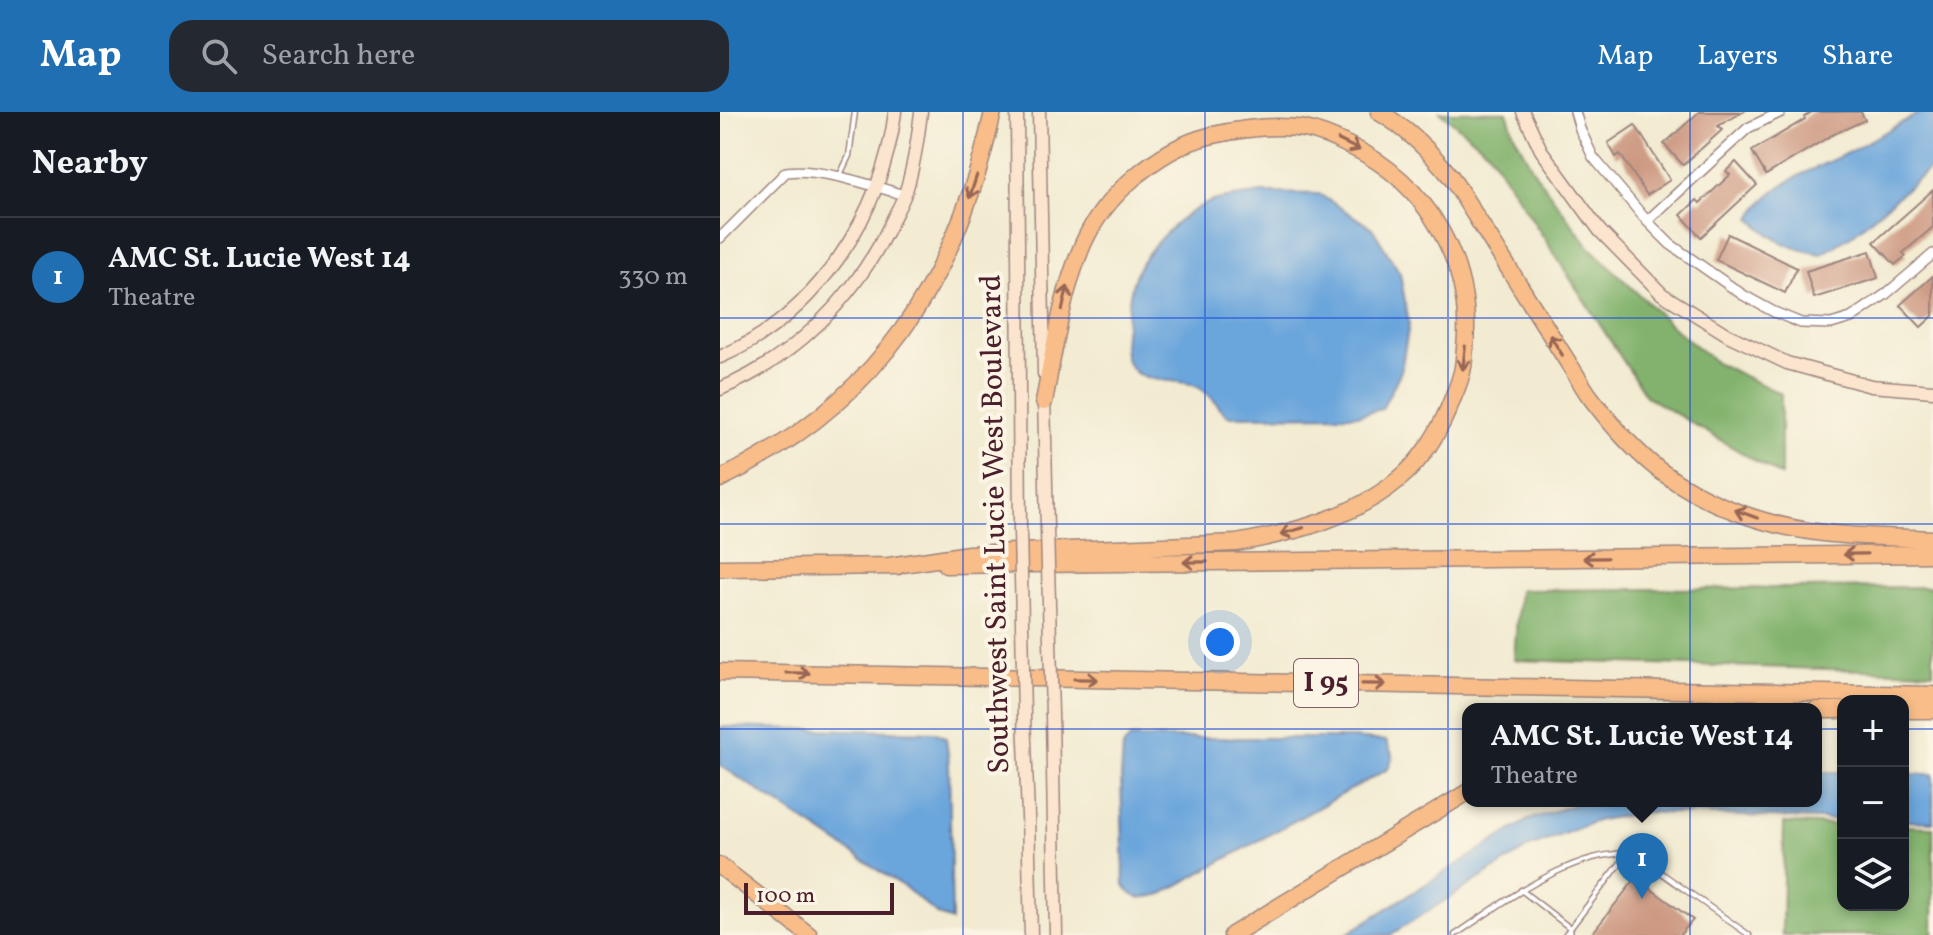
<!DOCTYPE html>
<html lang="en">
<head>
<meta charset="utf-8">
<style>
  body { margin:0; font-family:Vollkorn,serif; background:#242831; color:#f1f3f6 }
  .controls { position:absolute; right:24px; bottom:24px; display:grid; overflow:hidden; border-radius:16px; box-shadow:0 4px 12px #0003 }
  .controls button { width:72px; height:72px; display:grid; place-items:center; padding:0; border:0; border-bottom:2px solid #363941; background:#171b24; color:#f1f3f6; font:40px sans-serif }
  .scale { position:absolute; left:24px; bottom:20px; width:150px; box-sizing:border-box; padding-left:8px; border:4px solid #4a1f2b; border-top:0; font-size:22px; line-height:28px; white-space:nowrap; color:#4a1f2b; -webkit-text-stroke:6px #fcf5e5; paint-order:stroke }
  .you { position:absolute; left:500px; top:530px; width:28px; height:28px; margin:-20px; border:6px solid #fff; border-radius:50%; background:#1a73e8; box-shadow:0 0 0 12px #1a73e833 }
  .badge { display:grid; place-items:center; width:52px; height:52px; border-radius:50%; background:#1f6fb2; color:#fff; font-size:26px; font-weight:700 }
  .pin { position:absolute; translate:-50% -66px; filter:drop-shadow(0 2px 4px #0008) }
  .pin::after { content:''; position:absolute; top:42px; width:28px; height:24px; background:inherit; clip-path:polygon(0 0,100% 0,50% 100%) }
  .popup { position:absolute; left:742px; top:591px; width:360px; height:104px; box-sizing:border-box; display:grid; place-content:center; border-radius:16px; background:#171b24; filter:drop-shadow(0 2px 6px #0005); font-size:26px; white-space:nowrap; color:#9ea1a6 }
  .popup b { font-size:30px; color:#f1f3f6 }
  .popup::after { content:''; position:absolute; left:50%; top:100%; margin-left:-16px; border:16px solid transparent; border-top-color:#171b24 }
  .list { margin:0; padding:0; list-style:none }
  h2 { display:flex; justify-content:space-between; align-items:center; height:104px; margin:0; padding:0 32px; font-size:34px }
  h2 small { font-size:26px; font-weight:400; color:#9ea1a6 }
  .list li { display:grid; grid-template-columns:52px 1fr auto; gap:24px; align-items:center; box-sizing:border-box; height:120px; padding:0 32px; border-top:2px solid #363941 }
  .list b { display:block; font-size:30px; white-space:nowrap }
  .list p { margin:0; font-size:26px; white-space:nowrap; color:#9ea1a6 }
  .list em { font-size:26px; font-style:normal; color:#9ea1a6 }
  .icon { flex:none; width:44px; height:44px; fill:none; stroke:currentColor; stroke-width:2; stroke-linecap:round; stroke-linejoin:round }
  .map { position:relative; flex:none; width:1213px; height:823px; overflow:hidden }
  header { display:flex; align-items:center; gap:48px; box-sizing:border-box; height:112px; padding:0 40px; background:#1f6fb2; color:#fff }
  header strong { font-size:38px }
  nav { display:flex; gap:44px; margin-inline-start:auto; font-size:28px }
  .search { width:560px; height:72px; background:#242831; display:flex; align-items:center; gap:20px; box-sizing:border-box; padding:0 28px; border-radius:24px; color:#9ea1a6; font-size:30px }
  main { display:flex }
  aside { flex:1; background:#171b24 }
  .map>svg:first-child { display:block }
  .forest { fill:#82b26d; stroke:#66684c; stroke-width:2 }
  .water { fill:#6ba5db; stroke:#5a6283; stroke-width:2 }
  .building { fill:#cd9982 }
  .lines { fill:none; stroke-linecap:round; stroke-linejoin:round }
  .lane-casing { stroke:#9e857e; stroke-width:7 }
  .street-casing { stroke:#9e857e; stroke-width:12 }
  .secondary-casing { stroke:#9e857e; stroke-width:15 }
  .highway-casing { stroke:#9e857e; stroke-width:19 }
  .lane { stroke:#fff; stroke-width:4 }
  .street { stroke:#fff; stroke-width:9 }
  .secondary { stroke:#fce5cf; stroke-width:12 }
  .highway { stroke:#f8bd88; stroke-width:16 }
  .secondary-bridge-casing { stroke:#9e857e; stroke-width:15; stroke-linecap:butt }
  .secondary-bridge { stroke:#fce5cf; stroke-width:12 }
  .oneway { stroke:#986655 }
  .grid { fill:none; stroke:#1d4ed8; stroke-width:2; stroke-opacity:0.55 }
  .labels { text-anchor:middle; dominant-baseline:central; stroke-width:8; stroke-linejoin:round; paint-order:stroke }
  .shield { fill:#fcf5e5; stroke:#7f5f63; stroke-width:2 }
  .shield-label { font-size:28px; font-weight:bold; fill:#4a1f2b }
  .street-label { font-size:30px; fill:#4a1f2b; stroke:#fcf5e5 }
</style>
</head>
<body>
<header>
<strong>Map</strong>
<div class="search"><svg class="icon" aria-label="search" viewBox="0 0 24 24"><circle cx="10" cy="10" r="6"/><path d="M15 15l6 6"/></svg>Search here</div>
<nav><a>Map</a><a>Layers</a><a>Share</a></nav>
</header>
<main>
<aside>
<h2>Nearby<small></small></h2>
<ul class="list">
<li><span class="badge">1</span><div><b>AMC St. Lucie West 14</b><p>Theatre</p></div><em>330 m</em></li>
</ul>
</aside>
<div class="map">
<svg width="1213" height="823" viewBox="0 0 1213 823">
  <rect width="100%" height="100%" fill="#fcf5e5"/>
  <filter id="ink" filterUnits="userSpaceOnUse"><feTurbulence type="fractalNoise" baseFrequency=".0125" numOctaves="2"/><feDisplacementMap in="SourceGraphic" scale="16" xChannelSelector="R" yChannelSelector="G"/><feConvolveMatrix kernelMatrix="1 2 1 2 8 2 1 2 1" color-interpolation-filters="sRGB"/></filter>
  <filter id="wash" filterUnits="userSpaceOnUse"><feTurbulence type="fractalNoise" baseFrequency=".006" numOctaves="4" result="noise"/><feDisplacementMap in="SourceGraphic" scale="32" xChannelSelector="R" yChannelSelector="G"/><feGaussianBlur stdDeviation="1.8" result="paint"/><feColorMatrix in="noise" values="0 0 0 0 0 0 0 0 0 0 0 0 0 0 0 0 0 1.4 0 .05"/><feComposite in="paint" operator="in"/></filter>
  <g filter="url(#wash)">
    <rect width="100%" height="100%" fill="#f2ebd1"/>
    <path class="forest" d="M720,0h67l7,22 21,39 54,74 86,82 40,33 66,32v82l-135,-80 -158,-245z
      M1213,475v85l-419,-12 5,-70z
      M1064,711l59,2v80h60v-79l30,1v108h-151z"/>
    <path class="water" d="M1201,0h12v54l-82,70 -29,18c-30,-5 -50,-13 -71,-36 20,-37 62,-47 98,-66 24,-13 48,-27 72,-40z
      M541,81l58,1 53,34 28,45 9,51 -8,47 -19,38 -24,6 -130,1c-13,-11 -17,-25 -35,-31 -16,-6 -46,-2 -59,-14 -13,-11 -10,-32 -8,-46 2,-16 3,-34 9,-49 11,-28 49,-65 78,-75 15,-4 33,-5 48,-8z
      M1,615l214,5 11,6 3,25 3,158 -14,-6 -31,-26 -187,-124z
      M410,626h223l33,3 7,15 -5,13 -226,125c-19,4 -26,9 -38,-9l-3,-108 2,-30z
      M1096,660h27v48l-196,-8 -48,8 -69,27 -140,88h-45l183,-115 56,-19h232z
      M1183,662h30v48l-30,-1z"/>
    <g id="blocks">
      <path class="building" d="M979,0h44l-25,14 4,4 -39,35 -19,-21z
        M1092,0h49l4,8 -33,15 -66,40 -14,-24 53,-32 -1,-2z
        M915,13l35,55 -23,15 -27,-41 -4,3 -8,-14z
        M1016,50l21,23 -56,52 -20,-22 16,-15 3,3 30,-28 -4,-4z
        M1213,78v37l-30,26 3,3 -11,9 -21,-23z
        M1008,122l69,34 -12,25 -69,-33z
        M1150,139l8,27 -64,20 -8,-27z
        M1213,164v40l-12,11 -21,-22z
        M916,766l57,42 -13,15h-89z"/>
    </g>
  </g>
  <g filter="url(#ink)">
    <use href="#blocks" fill-opacity="0" stroke="#9e857e" stroke-width="2"/>
    <g class="lines">
      <defs>
        <path id="lane" d="M120,63l9,-19 6,-44
          M801,778l49,38 1,7
          M735,823c49,-33 129,-95 191,-79l7,11 96,68
          M845,823l64,-83"/>
        <path id="street" d="M855,0l5,17 13,28 54,64 23,23 73,51 31,17 27,11 30,1 20,-6 35,-24 47,-40
          M927,109l101,-93 33,-16
          M0,126l66,-66c32,-5 87,14 118,23"/>
        <path id="secondary" d="M297,0l3,418
          M319,0l5,262
          M803,0l18,38 59,81 62,63 66,41 59,28 84,23 62,5
          M0,245c96,-41 163,-143 175,-245
          M0,277c75,-31 135,-92 170,-164 5,-11 12,-22 16,-34 8,-25 12,-53 15,-79
          M324,284l3,133
          M332,603l4,220
          M304,604l4,100 3,119"/>
        <path id="highway" d="M659,0c29,17 51,39 72,65l137,217c21,28 44,55 71,76 47,35 106,56 164,63 36,4 74,4 110,6
          M0,367c159,-77 236,-198 273,-367
          M226,453l987,-11
          M169,454l80,-12 267,-11c57,-10 116,-25 162,-63 27,-22 44,-53 56,-85 3,-7 6,-15 8,-23 2,-7 2,-16 3,-24 9,-84 -38,-166 -115,-202 -14,-7 -30,-14 -45,-17 -32,-5 -66,0 -96,7 -51,13 -105,60 -126,108 -21,49 -29,105 -39,158
          M0,456l178,-2
          M0,560l1213,23
          M1096,598h27
          M1183,598h30
          M0,754l89,69
          M512,823l236,-143"/>
      </defs>
      <use href="#lane" class="lane-casing"/>
      <use href="#street" class="street-casing"/>
      <use href="#secondary" class="secondary-casing"/>
      <use href="#highway" class="highway-casing"/>
      <use href="#lane" class="lane"/>
      <use href="#street" class="street"/>
      <use href="#secondary" class="secondary"/>
      <use href="#highway" class="highway"/>
      <defs>
        <path id="secondary-bridge" d="M327,417l5,186
          M300,418l4,186"/>
      </defs>
      <use href="#secondary-bridge" class="secondary-bridge-casing"/>
      <use href="#secondary-bridge" class="secondary-bridge"/>
    </g>
    <defs><path id="oneway-shaft" d="M-6 0H5M1.5-3L5.5 0L1.5 3" fill="none" stroke-width="1.6" stroke-linecap="round" stroke-linejoin="round" transform="scale(2)"/></defs>
    <g class="oneway">
      <use href="#oneway-shaft" transform="translate(629 33) rotate(26)"/>
      <use href="#oneway-shaft" transform="translate(253 75) rotate(108)"/>
      <use href="#oneway-shaft" transform="translate(345 186) rotate(-77)"/>
      <use href="#oneway-shaft" transform="translate(836 233) rotate(-122)"/>
      <use href="#oneway-shaft" transform="translate(744 246) rotate(96)"/>
      <use href="#oneway-shaft" transform="translate(1026 402) rotate(-160)"/>
      <use href="#oneway-shaft" transform="translate(572 419) rotate(164)"/>
      <use href="#oneway-shaft" transform="translate(1135 442) rotate(179)"/>
      <use href="#oneway-shaft" transform="translate(875 446) rotate(179)"/>
      <use href="#oneway-shaft" transform="translate(475 450) rotate(179)"/>
      <use href="#oneway-shaft" transform="translate(78 561) rotate(1)"/>
      <use href="#oneway-shaft" transform="translate(366 567) rotate(1)"/>
      <use href="#oneway-shaft" transform="translate(654 572) rotate(1)"/>
    </g>
  </g>
  <path class="grid" d="M243,0v823M485,0v823M728,0v823M970,0v823M0,206h1213M0,412h1213M0,617h1123M1183,617h30"/>
  <g class="labels">
    <rect class="shield" x="574" y="547" width="64" height="48" rx="6"/>
    <g class="shield-label">
      <text x="606" y="571">I 95</text>
    </g>
    <g class="street-label">
      <text transform="translate(276 412) rotate(-91)">Southwest Saint Lucie West Boulevard</text>
    </g>
  </g>
</svg>
<div class="controls">
<button>+</button>
<button>−</button>
<button><svg class="icon" aria-label="layers" viewBox="0 0 24 24"><path d="M12 4l9 5-9 5-9-5zM3 14l9 5 9-5"/></svg></button>
</div>
<div class="scale">100 m</div>
<div class="you"></div>
<div class="pin badge" style="left:922px;top:787px">1</div>
<div class="popup"><b>AMC St. Lucie West 14</b>Theatre</div>
</div>
</main>
</body>
</html>
